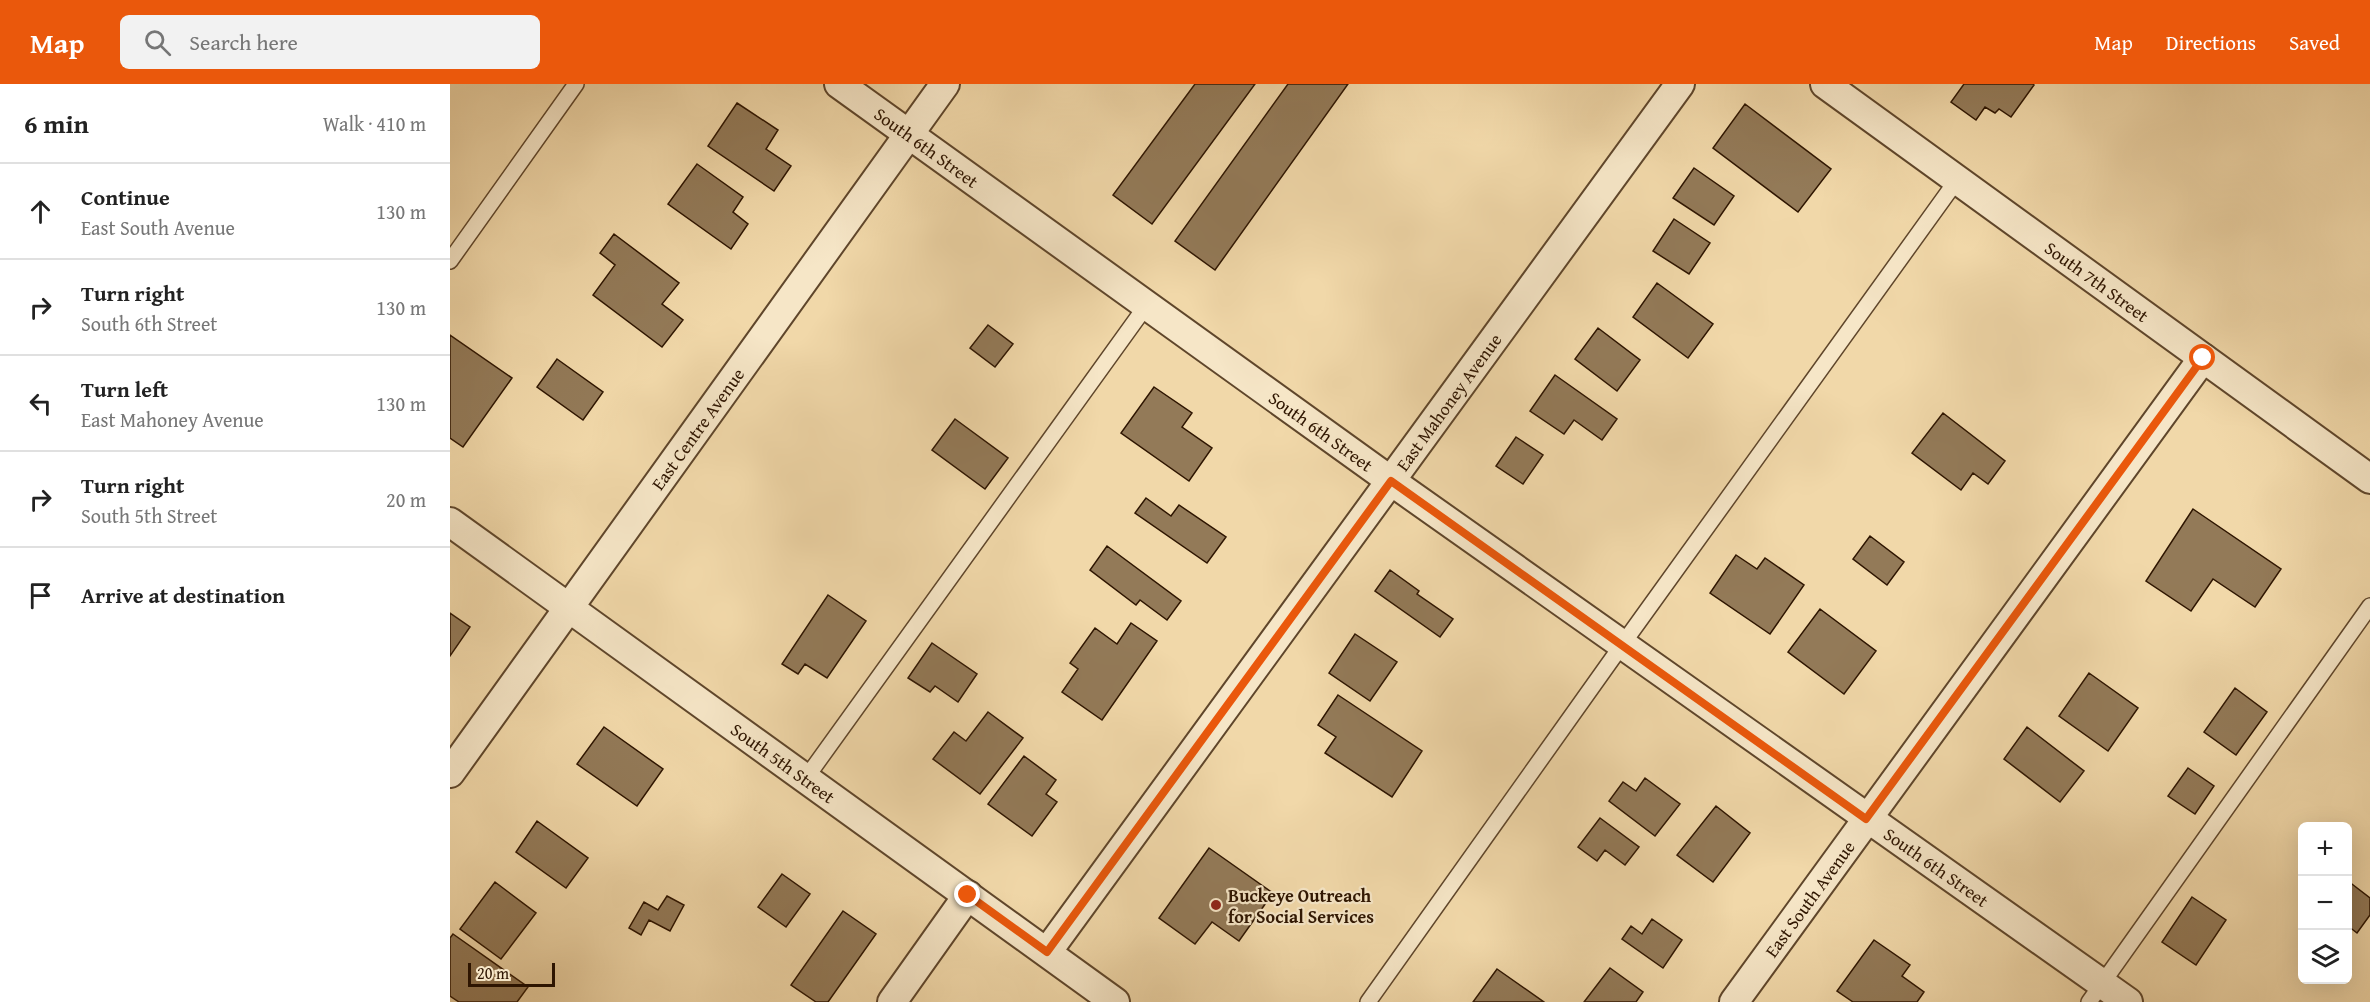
<!DOCTYPE html>
<html lang="en">
<head>
<meta charset="utf-8">
<style>
  body { margin:0; font-family:"Gentium Book Plus",serif; background:#f2f2f2; color:#222 }
  .controls { position:absolute; right:18px; bottom:18px; display:grid; overflow:hidden; border-radius:9px; box-shadow:0 6px 24px #0002 }
  .controls button { width:54px; height:54px; display:grid; place-items:center; padding:0; border:0; border-bottom:2px solid #e0e0e0; background:#fff; color:#222; font:30px sans-serif }
  .scale { position:absolute; left:18px; bottom:15px; width:87px; box-sizing:border-box; padding-left:6px; border:3px solid #2e1501; border-top:0; font-size:16px; line-height:21px; white-space:nowrap; color:#2e1501; -webkit-text-stroke:4px #f6e6c7; paint-order:stroke }
  .stop { position:absolute; width:18px; height:18px; margin:-14px; border:4px solid #ea580c; border-radius:50%; background:#fff }
  .stop.end { background:#ea580c; border-color:#fff; box-shadow:0 2px 6px #0008 }
  .list { margin:0; padding:0; list-style:none }
  h2 { display:flex; justify-content:space-between; align-items:center; height:78px; margin:0; padding:0 24px; font-size:26px }
  h2 small { font-size:20px; font-weight:400; color:#767676 }
  .list li { display:grid; grid-template-columns:39px 1fr auto; gap:18px; align-items:center; box-sizing:border-box; height:96px; padding:0 24px; border-top:2px solid #e0e0e0 }
  .list b { display:block; font-size:22px; white-space:nowrap }
  .list p { margin:0; font-size:20px; white-space:nowrap; color:#767676 }
  .list em { font-size:20px; font-style:normal; color:#767676 }
  .icon { flex:none; width:33px; height:33px; fill:none; stroke:currentColor; stroke-width:2; stroke-linecap:round; stroke-linejoin:round }
  .map { position:relative; flex:none; width:1920px; height:918px; overflow:hidden }
  header { display:flex; align-items:center; gap:36px; box-sizing:border-box; height:84px; padding:0 30px; background:#ea580c; color:#fff }
  header strong { font-size:28px }
  nav { display:flex; gap:33px; margin-inline-start:auto; font-size:21px }
  .search { width:420px; height:54px; background:#f2f2f2; display:flex; align-items:center; gap:15px; box-sizing:border-box; padding:0 21px; border-radius:9px; color:#767676; font-size:22px }
  main { display:flex }
  aside { flex:1; background:#fff }
  .map>svg:first-child { display:block }
  .building { fill:#937a58; stroke:#2e1501; stroke-width:1.5 }
  .lines { fill:none; stroke-linecap:round; stroke-linejoin:round }
  .lane-casing { stroke:#5f462b; stroke-width:18 }
  .street-casing { stroke:#5f462b; stroke-width:32 }
  .lane { stroke:#f6e6c7; stroke-width:15 }
  .street { stroke:#f6e6c7; stroke-width:28 }
  .route { stroke:#ea580c; stroke-width:8 }
  .poi-dot { fill:#8f2418; stroke:#f6e6c7; stroke-width:2 }
  .labels { text-anchor:middle; dominant-baseline:central; stroke-width:4.5; stroke-linejoin:round; paint-order:stroke }
  .street-label { font-size:18px; fill:#2e1501; stroke:#f6e6c7 }
  .poi-label { font-size:18px; font-weight:bold; fill:#2e1501; stroke:#f6e6c7; text-anchor:start }
</style>
</head>
<body>
<header>
<strong>Map</strong>
<div class="search"><svg class="icon" aria-label="search" viewBox="0 0 24 24"><circle cx="10" cy="10" r="6"/><path d="M15 15l6 6"/></svg>Search here</div>
<nav><a>Map</a><a>Directions</a><a>Saved</a></nav>
</header>
<main>
<aside>
<h2>6 min<small>Walk · 410 m</small></h2>
<ul class="list">
<li><svg class="icon" aria-label="ahead" viewBox="0 0 24 24"><path d="M12 20V5M6 11l6-6 6 6"/></svg><div><b>Continue</b><p>East South Avenue</p></div><em>130 m</em></li>
<li><svg class="icon" aria-label="right" viewBox="0 0 24 24"><path d="M7 20v-9h11M14 6l5 5-5 5"/></svg><div><b>Turn right</b><p>South 6th Street</p></div><em>130 m</em></li>
<li><svg class="icon" aria-label="left" viewBox="0 0 24 24"><path d="M17 20v-9H6M10 6l-5 5 5 5"/></svg><div><b>Turn left</b><p>East Mahoney Avenue</p></div><em>130 m</em></li>
<li><svg class="icon" aria-label="right" viewBox="0 0 24 24"><path d="M7 20v-9h11M14 6l5 5-5 5"/></svg><div><b>Turn right</b><p>South 5th Street</p></div><em>20 m</em></li>
<li><svg class="icon" aria-label="arrive" viewBox="0 0 24 24"><path d="M6 21V4h12l-3 4 3 4H6"/></svg><div><b>Arrive at destination</b></div></li>
</ul>
</aside>
<div class="map">
<svg width="1920" height="918" viewBox="0 0 1920 918">
  <rect width="100%" height="100%" fill="#f1d8a9"/>
  <filter id="stains"><feTurbulence type="fractalNoise" baseFrequency=".00333" numOctaves="4"/><feColorMatrix values="0 0 0 0 .2 0 0 0 0 .09 0 0 0 0 .02 0 0 0 .5 -.17"/></filter>
  <radialGradient id="worn" r=".72"><stop offset=".6" stop-color="#630" stop-opacity="0"/><stop offset="1" stop-color="#630" stop-opacity=".3"/></radialGradient>
  <path class="building" d="M745,0h60l-103,140 -39,-29z
    M838,0h60l-133,186 -40,-29z
    M1514,0h69l1,1 -23,32 -12,-8 -4,4 -10,-6 -9,13 -25,-18z
    M287,19l41,27 -12,19 25,17 -17,25 -66,-45z
    M1295,20l86,65 -33,43 -85,-64z
    M247,80l46,33 -10,15 15,12 -17,25 -63,-45z
    M1244,84l40,28 -20,29 -41,-27z
    M1224,135l36,24 -21,31 -36,-23z
    M164,150l65,49 -17,21 21,16 -21,27 -69,-52 22,-30 -15,-12z
    M1207,199l56,41 -25,34 -55,-41z
    M538,241l25,19 -18,23 -25,-19z
    M1148,244l42,32 -23,31 -42,-32z
    M0,251l62,43 -49,69 -13,-9z
    M107,275l46,33 -20,28 -46,-33z
    M1105,291l62,44 -15,21 -28,-20 -10,14 -34,-23z
    M704,303l38,26 -10,14 30,21 -23,33 -68,-48z
    M1493,329l62,48 -17,23 -15,-11 -12,17 -49,-37z
    M505,335l53,39 -23,31 -53,-39z
    M1066,353l27,18 -20,29 -27,-18z
    M696,414l25,18 8,-11 47,32 -19,26 -72,-50z
    M1743,425l88,60 -26,38 -42,-28 -22,32 -45,-30z
    M1420,452l34,26 -17,23 -34,-26z
    M657,462l74,55 -14,19 -27,-20 -4,5 -46,-35z
    M1286,471l21,14 8,-11 39,27 -34,49 -60,-41z
    M940,486l29,21 -2,3 36,25 -13,18 -65,-46z
    M378,511l38,26 -39,57 -22,-14 -7,10 -16,-10z
    M1370,525l56,42 -32,43 -56,-42z
    M0,529l20,14 -20,29z
    M681,539l26,18 -55,79 -40,-28 16,-23 -8,-6 25,-35 22,16z
    M905,550l42,28 -27,39 -41,-28z
    M482,559l45,31 -19,28 -23,-16 -5,6 -22,-14z
    M1639,589l49,35 -30,43 -49,-35z
    M1785,604l32,24 -31,43 -32,-23z
    M888,611l84,56 -30,46 -67,-44 11,-16 -18,-12z
    M538,628l35,26 -43,56 -47,-35 21,-27 12,9z
    M154,643l59,42 -26,37 -60,-42z
    M1577,643l57,44 -24,31 -56,-43z
    M574,672l32,24 -10,14 11,8 -25,34 -44,-32z
    M1738,684l26,18 -19,28 -27,-18z
    M1195,694l35,26 -25,32 -46,-35 14,-19 13,9z
    M1266,722l34,27 -37,49 -36,-27z
    M1150,734l39,29 -14,18 -20,-15 -8,11 -19,-14z
    M87,737l51,37 -22,30 -50,-36z
    M759,764l64,45 -34,48 -27,-19 -17,22 -36,-26z
    M332,790l28,20 -24,33 -28,-20z
    M1898,797l22,17v17l-13,18 -9,-7z
    M45,798l41,31 -35,46 -41,-30z
    M217,812l17,9 -14,26 -21,-11 -8,15 -12,-7 15,-26 14,8z
    M1742,813l34,23 -30,45 -34,-23z
    M393,827l33,23 -48,68h-12l-25,-17z
    M1202,835l30,21 -19,28 -41,-29 9,-13 11,8z
    M3,850l75,53 -11,15h-58l-9,-6v-58z
    M1424,856l36,25 -8,11 22,16 -7,10h-64l-16,-11z
    M1160,884l33,24 -7,10h-52z
    M1047,885l47,33h-71z"/>
  <g class="lines">
    <defs>
      <path id="lane" d="M0,177l126,-177
        M356,694l340,-472
        M918,918l254,-357 335,-465
        M1639,918l281,-396"/>
      <g id="street">
        <path id="s1" d="M389,0l552,397 737,521"/>
        <path id="s2" d="M1375,0l545,395"/>
        <path id="s3" d="M0,438l665,480"/>
        <path id="s4" d="M0,689l495,-689"/>
        <path id="s5" d="M597,868l633,-868"/>
        <path d="M442,918l76,-107"/>
        <path id="s6" d="M1284,918l469,-644"/>
      </g>
    </defs>
    <use href="#lane" class="lane-casing"/>
    <use href="#street" class="street-casing"/>
    <use href="#lane" class="lane"/>
    <use href="#street" class="street"/>
  </g>
  <g class="lines">
    <path class="route" d="M518,811l79,57 344,-471 475,338 337,-461"/>
  </g>
  <circle class="poi-dot" cx="766" cy="821" r="6"/>
  <g class="labels">
    <g class="street-label">
      <text stroke="none"><textPath href="#s1" startOffset="108">South 6th Street</textPath></text>
      <text stroke="none"><textPath href="#s2" startOffset="336">South 7th Street</textPath></text>
      <text stroke="none"><textPath href="#s5" startOffset="681">East Mahoney Avenue</textPath></text>
      <text stroke="none"><textPath href="#s4" startOffset="424">East Centre Avenue</textPath></text>
      <text stroke="none"><textPath href="#s1" startOffset="594">South 6th Street</textPath></text>
      <text stroke="none"><textPath href="#s3" startOffset="411">South 5th Street</textPath></text>
      <text stroke="none"><textPath href="#s1" startOffset="1348">South 6th Street</textPath></text>
      <text stroke="none"><textPath href="#s6" startOffset="128">East South Avenue</textPath></text>
    </g>
    <g class="poi-label">
      <text x="778" y="811">Buckeye Outreach<tspan x="778" dy="21">for Social Services</tspan></text>
    </g>
  </g>
  <rect width="100%" height="100%" filter="url(#stains)"/>
  <rect width="100%" height="100%" fill="url(#worn)"/>
</svg>
<div class="controls">
<button>+</button>
<button>−</button>
<button><svg class="icon" aria-label="layers" viewBox="0 0 24 24"><path d="M12 4l9 5-9 5-9-5zM3 14l9 5 9-5"/></svg></button>
</div>
<div class="scale">20 m</div>
<div class="stop" style="left:1753px;top:274px"></div>
<div class="stop end" style="left:518px;top:811px"></div>
</div>
</main>
</body>
</html>
